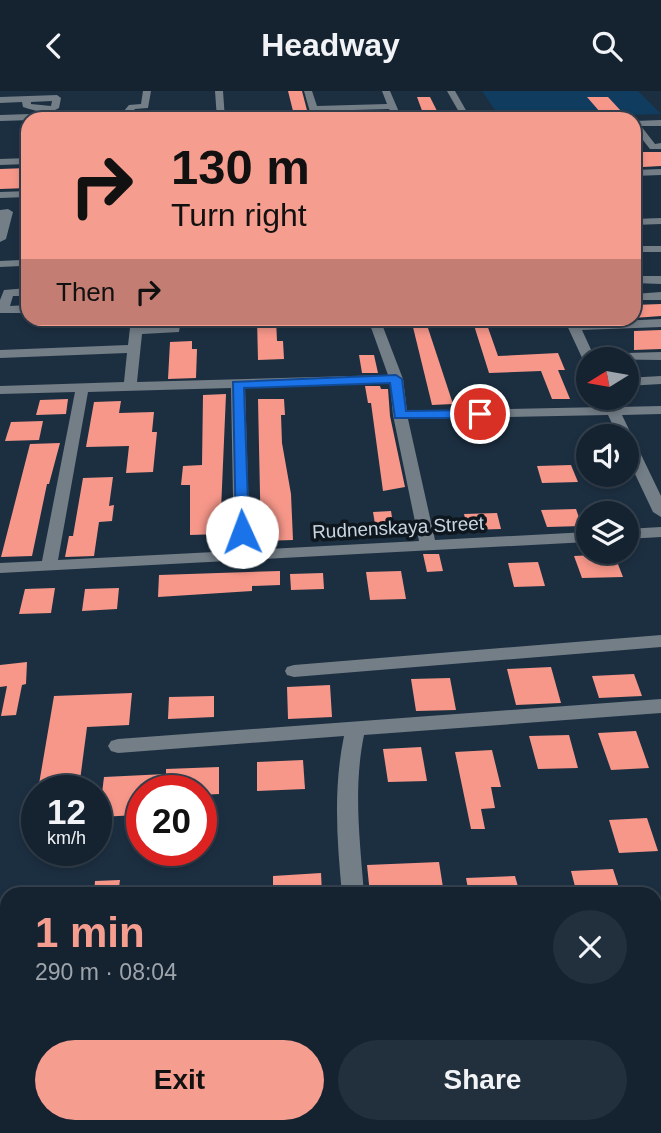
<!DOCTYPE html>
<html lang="en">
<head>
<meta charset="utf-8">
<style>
  body { margin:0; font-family:Helvetica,sans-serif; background:#222f3d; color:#f1f3f6; height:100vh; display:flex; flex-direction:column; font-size:26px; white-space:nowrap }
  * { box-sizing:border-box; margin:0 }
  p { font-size:23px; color:#9da4ab }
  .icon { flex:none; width:38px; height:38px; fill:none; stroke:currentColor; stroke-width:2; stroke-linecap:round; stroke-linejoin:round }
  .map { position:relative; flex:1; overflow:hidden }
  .panel { position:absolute; left:0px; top:796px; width:662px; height:247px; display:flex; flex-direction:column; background:#152331; border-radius:21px 21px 0 0; box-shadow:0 4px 10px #0003,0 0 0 2px #34404d }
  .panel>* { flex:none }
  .guide { position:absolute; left:21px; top:21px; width:620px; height:214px; border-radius:21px; box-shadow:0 4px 10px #0003,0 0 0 2px #34404d; background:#f59d8f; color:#111; overflow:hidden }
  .needle { width:46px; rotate:259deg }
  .tools { position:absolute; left:576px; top:256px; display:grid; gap:14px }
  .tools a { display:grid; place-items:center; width:63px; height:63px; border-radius:50%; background:#152331; box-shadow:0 4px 10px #0003,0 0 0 2px #34404d; font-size:35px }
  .speed { position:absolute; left:21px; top:684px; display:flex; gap:14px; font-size:35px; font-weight:700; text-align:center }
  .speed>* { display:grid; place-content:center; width:91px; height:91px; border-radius:50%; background:#152331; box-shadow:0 4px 10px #0003,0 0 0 2px #34404d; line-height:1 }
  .speed small { font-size:18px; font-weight:400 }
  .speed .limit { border:10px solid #d22; background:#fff; color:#111 }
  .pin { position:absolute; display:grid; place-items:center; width:60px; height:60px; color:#fff; margin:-30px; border:4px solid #fff; border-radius:50%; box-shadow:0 2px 7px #0007 }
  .me { position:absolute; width:77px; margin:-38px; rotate:358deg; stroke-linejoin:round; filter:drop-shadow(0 0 5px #0008) }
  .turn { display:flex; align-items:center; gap:24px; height:147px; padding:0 35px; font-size:32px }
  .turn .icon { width:91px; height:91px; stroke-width:2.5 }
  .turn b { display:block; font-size:49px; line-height:60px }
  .then { display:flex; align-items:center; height:66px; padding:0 35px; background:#0003; gap:14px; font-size:26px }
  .round { display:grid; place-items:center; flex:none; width:74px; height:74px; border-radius:37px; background:#222f3d }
  .headline { display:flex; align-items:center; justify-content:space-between; height:119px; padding:0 35px }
  h1 { font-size:42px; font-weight:600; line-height:52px; color:#f59d8f }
  .button { display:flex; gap:14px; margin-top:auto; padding:14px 35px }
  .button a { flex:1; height:80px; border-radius:42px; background:#f59d8f; color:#111; font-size:28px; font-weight:600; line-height:80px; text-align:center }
  .button a+a { background:#222f3d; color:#f1f3f6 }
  header { display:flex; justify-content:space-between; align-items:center; height:91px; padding:0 35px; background:#152331; font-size:32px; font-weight:600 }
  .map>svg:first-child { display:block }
  .green { fill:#103c5f }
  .building { fill:#f7978a }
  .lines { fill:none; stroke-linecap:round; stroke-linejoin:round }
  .minor { fill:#747e87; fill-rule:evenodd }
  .route { fill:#1a73e8; stroke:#114b97; stroke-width:2 }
  .labels { text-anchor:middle; stroke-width:7; stroke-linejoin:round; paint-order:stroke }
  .street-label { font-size:19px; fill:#c8d4df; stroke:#0e171e }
</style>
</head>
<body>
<header><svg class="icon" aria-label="back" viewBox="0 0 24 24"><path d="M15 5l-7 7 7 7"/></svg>Headway<svg class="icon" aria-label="search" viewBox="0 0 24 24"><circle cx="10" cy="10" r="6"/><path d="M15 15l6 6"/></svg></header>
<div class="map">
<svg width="661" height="1042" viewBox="0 0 661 1042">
  <rect width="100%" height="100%" fill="#1c2f41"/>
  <polygon class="green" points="482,0 638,0 661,23 501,28"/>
  <g class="building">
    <polygon points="288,0 302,0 309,27 295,28"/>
    <polygon points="417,6 430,6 439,24 424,25"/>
    <polygon points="587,6 608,6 622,21 600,21"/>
    <polygon points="634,61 661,61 661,75 643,76"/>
    <polygon points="28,77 28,97 0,98 0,78"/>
    <polygon points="661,213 661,225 634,227 634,214"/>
    <polygon points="257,228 276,228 277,250 283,250 284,268 258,269"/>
    <polygon points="411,228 425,228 453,313 432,314"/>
    <polygon points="472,228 485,228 498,265 558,262 565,279 558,279 570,308 552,308 541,280 489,282"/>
    <polygon points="661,239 661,258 634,259 634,240"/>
    <polygon points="192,250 192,258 197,258 196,287 168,288 170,251"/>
    <polygon points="359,264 374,264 378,282 362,282"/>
    <polygon points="365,295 380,295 381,298 388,298 390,325 405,396 383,400 371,312 368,312"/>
    <polygon points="226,303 220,443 190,444 190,394 181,394 183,375 202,374 203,304"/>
    <polygon points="68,308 66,323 36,324 40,309"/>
    <polygon points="258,308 284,308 285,324 281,324 282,352 291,403 293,449 261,450"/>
    <polygon points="121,310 119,322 154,321 152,341 157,341 153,381 126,382 129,355 86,356 94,311"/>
    <polygon points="43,330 39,349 5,350 11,331"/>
    <polygon points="60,352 49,393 47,393 32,465 1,466 30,353"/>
    <polygon points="571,374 578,391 542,392 537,375"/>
    <polygon points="113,386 109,415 114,414 112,430 99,431 94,465 65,466 69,445 73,445 83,387"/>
    <polygon points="576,418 582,435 547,436 541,419"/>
    <polygon points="391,420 394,439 376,439 373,421"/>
    <polygon points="497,422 501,438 468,439 464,423"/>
    <polygon points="423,463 439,463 443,480 427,481"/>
    <polygon points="614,463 623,486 582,487 574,465"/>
    <polygon points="538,471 545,495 514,496 508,472"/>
    <polygon points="280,480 280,494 252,495 252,500 158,506 159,484"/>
    <polygon points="401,480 406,508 370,509 366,481"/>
    <polygon points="323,482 324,498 291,499 290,483"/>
    <polygon points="55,497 51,522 19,523 25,498"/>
    <polygon points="119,497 117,518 82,520 85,498"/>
    <polygon points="27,571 26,593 22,594 16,624 1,625 7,595 0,596 0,574"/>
    <polygon points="551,576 561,612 516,614 507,578"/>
    <polygon points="634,583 642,605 599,607 592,585"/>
    <polygon points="450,587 456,619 416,620 411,588"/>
    <polygon points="330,594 332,626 288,628 287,596"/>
    <polygon points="132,602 129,634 87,636 79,697 38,699 54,605"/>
    <polygon points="214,605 214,626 168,628 169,606"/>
    <polygon points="636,640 649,677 611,679 598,642"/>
    <polygon points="569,644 578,677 538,678 529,645"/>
    <polygon points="421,656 427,690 388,691 383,658"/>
    <polygon points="492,659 501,696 491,696 495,717 481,718 485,738 471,738 455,661"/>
    <polygon points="303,669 305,698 257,700 257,671"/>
    <polygon points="219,676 219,703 201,704 201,700 140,700 138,724 99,726 104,686 166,683 166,678"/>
    <polygon points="647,727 658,760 619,762 609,729"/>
    <polygon points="439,771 444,803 370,803 367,774"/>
    <polygon points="613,778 621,803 577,803 571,780"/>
    <polygon points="321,782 322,803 273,803 273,785"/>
    <polygon points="515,785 520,803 469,803 466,787"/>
    <polygon points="120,789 118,803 94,803 95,790"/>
  </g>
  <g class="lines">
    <g class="minor">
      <polygon points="143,0 151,0 148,17 135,18 126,28 117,28 129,14 141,13"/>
      <polygon points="215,0 223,0 225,28 217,28"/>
      <polygon points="304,0 312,0 317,15 387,13 382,0 390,0 402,28 394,28 389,18 318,20 320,28 312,28"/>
      <polygon points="447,0 455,0 471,28 463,28"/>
      <path d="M57,4L61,7L59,17C48,24 35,20 23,16L22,11L0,12V6ZM52,10L51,15L31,13V11Z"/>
      <polygon points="61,22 65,28 0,30 0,24"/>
      <polygon points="661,29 661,35 641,35 655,53 661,52 661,58 650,58 634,38 634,30"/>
      <polygon points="28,67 28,73 0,74 0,68"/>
      <polygon points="661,78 661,84 634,85 634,79"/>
      <polygon points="28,100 28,106 0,107 0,101"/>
      <polygon points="0,119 8,118 13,121 6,148 0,151"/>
      <polygon points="661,127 661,133 634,134 634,128"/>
      <rect x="634" y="155" width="27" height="6"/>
      <polygon points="0,170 21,169 27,172 21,175 0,176"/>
      <polygon points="634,185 661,185 661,193 634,192"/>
      <polygon points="28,197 28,205 13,205 10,215 28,214 28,222 0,222 0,209 4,199"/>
      <polygon points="661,201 661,209 634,209 634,203"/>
      <path d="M131,228H143V235L169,234V228H181L179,241L142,243L137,291L388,284L368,228H380L403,288L407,320L605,316L600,306H614L618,316L661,315V323L622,324L661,405V426L653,421L626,364V345H618L608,324L408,328L435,449L588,441V451L0,482V472L42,470L75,301L0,303V295L124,291L127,262L0,267V259L128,254ZM390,292L393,324L419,450L250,459L245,296ZM231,297L234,460L58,469L88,301Z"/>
      <polygon points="564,228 576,228 578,232 661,228 661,236 582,239 593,263 661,261 661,269 588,268 588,272 584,271"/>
      <polygon points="661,285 661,293 626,295 626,287"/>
      <polygon points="661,436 661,446 626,448 626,438"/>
      <polygon points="661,544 661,556 294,586 287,584 285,580 287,576 294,574"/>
      <path d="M661,608V622L364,644C353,698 360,749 364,803H342C337,750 333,698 344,645L118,662L111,660L108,655L111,650L118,648Z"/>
      <polygon points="661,823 661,841 654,842 654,824"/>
      <polygon points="7,876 7,896 0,898 0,878"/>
    </g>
  </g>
  <polygon class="route" points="396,284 402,288 406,320 480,319 486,323 480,327 395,327 390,292 244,297 249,441 247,444 236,444 233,291"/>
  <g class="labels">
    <g class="street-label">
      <text transform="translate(398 436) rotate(-3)" y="7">Rudnenskaya Street</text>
    </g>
  </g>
</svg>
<div class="tools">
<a><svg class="needle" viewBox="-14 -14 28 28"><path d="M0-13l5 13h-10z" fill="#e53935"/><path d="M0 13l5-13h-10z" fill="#9da4ab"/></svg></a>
<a><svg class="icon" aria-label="sound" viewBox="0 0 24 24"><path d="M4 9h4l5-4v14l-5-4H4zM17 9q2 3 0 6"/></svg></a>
<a><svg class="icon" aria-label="layers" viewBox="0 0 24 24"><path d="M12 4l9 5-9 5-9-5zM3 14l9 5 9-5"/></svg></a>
</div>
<div class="speed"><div>12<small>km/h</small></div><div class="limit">20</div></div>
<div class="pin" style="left:480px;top:323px;background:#d93025"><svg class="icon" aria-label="arrive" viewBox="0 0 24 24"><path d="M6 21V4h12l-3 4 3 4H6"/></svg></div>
<svg class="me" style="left:242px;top:441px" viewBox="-20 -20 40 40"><circle r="19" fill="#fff"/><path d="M0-13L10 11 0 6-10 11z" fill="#1a73e8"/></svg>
<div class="guide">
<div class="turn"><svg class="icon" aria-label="right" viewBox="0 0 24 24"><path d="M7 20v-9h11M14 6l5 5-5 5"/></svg><div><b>130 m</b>Turn right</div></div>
<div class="then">Then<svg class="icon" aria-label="right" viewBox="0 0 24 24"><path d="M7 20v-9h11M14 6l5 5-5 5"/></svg></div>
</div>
<section class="panel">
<div class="headline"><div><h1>1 min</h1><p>290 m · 08:04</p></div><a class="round"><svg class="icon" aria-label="close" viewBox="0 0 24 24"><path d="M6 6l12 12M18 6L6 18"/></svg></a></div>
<div class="button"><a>Exit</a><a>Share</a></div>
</section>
</div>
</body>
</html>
